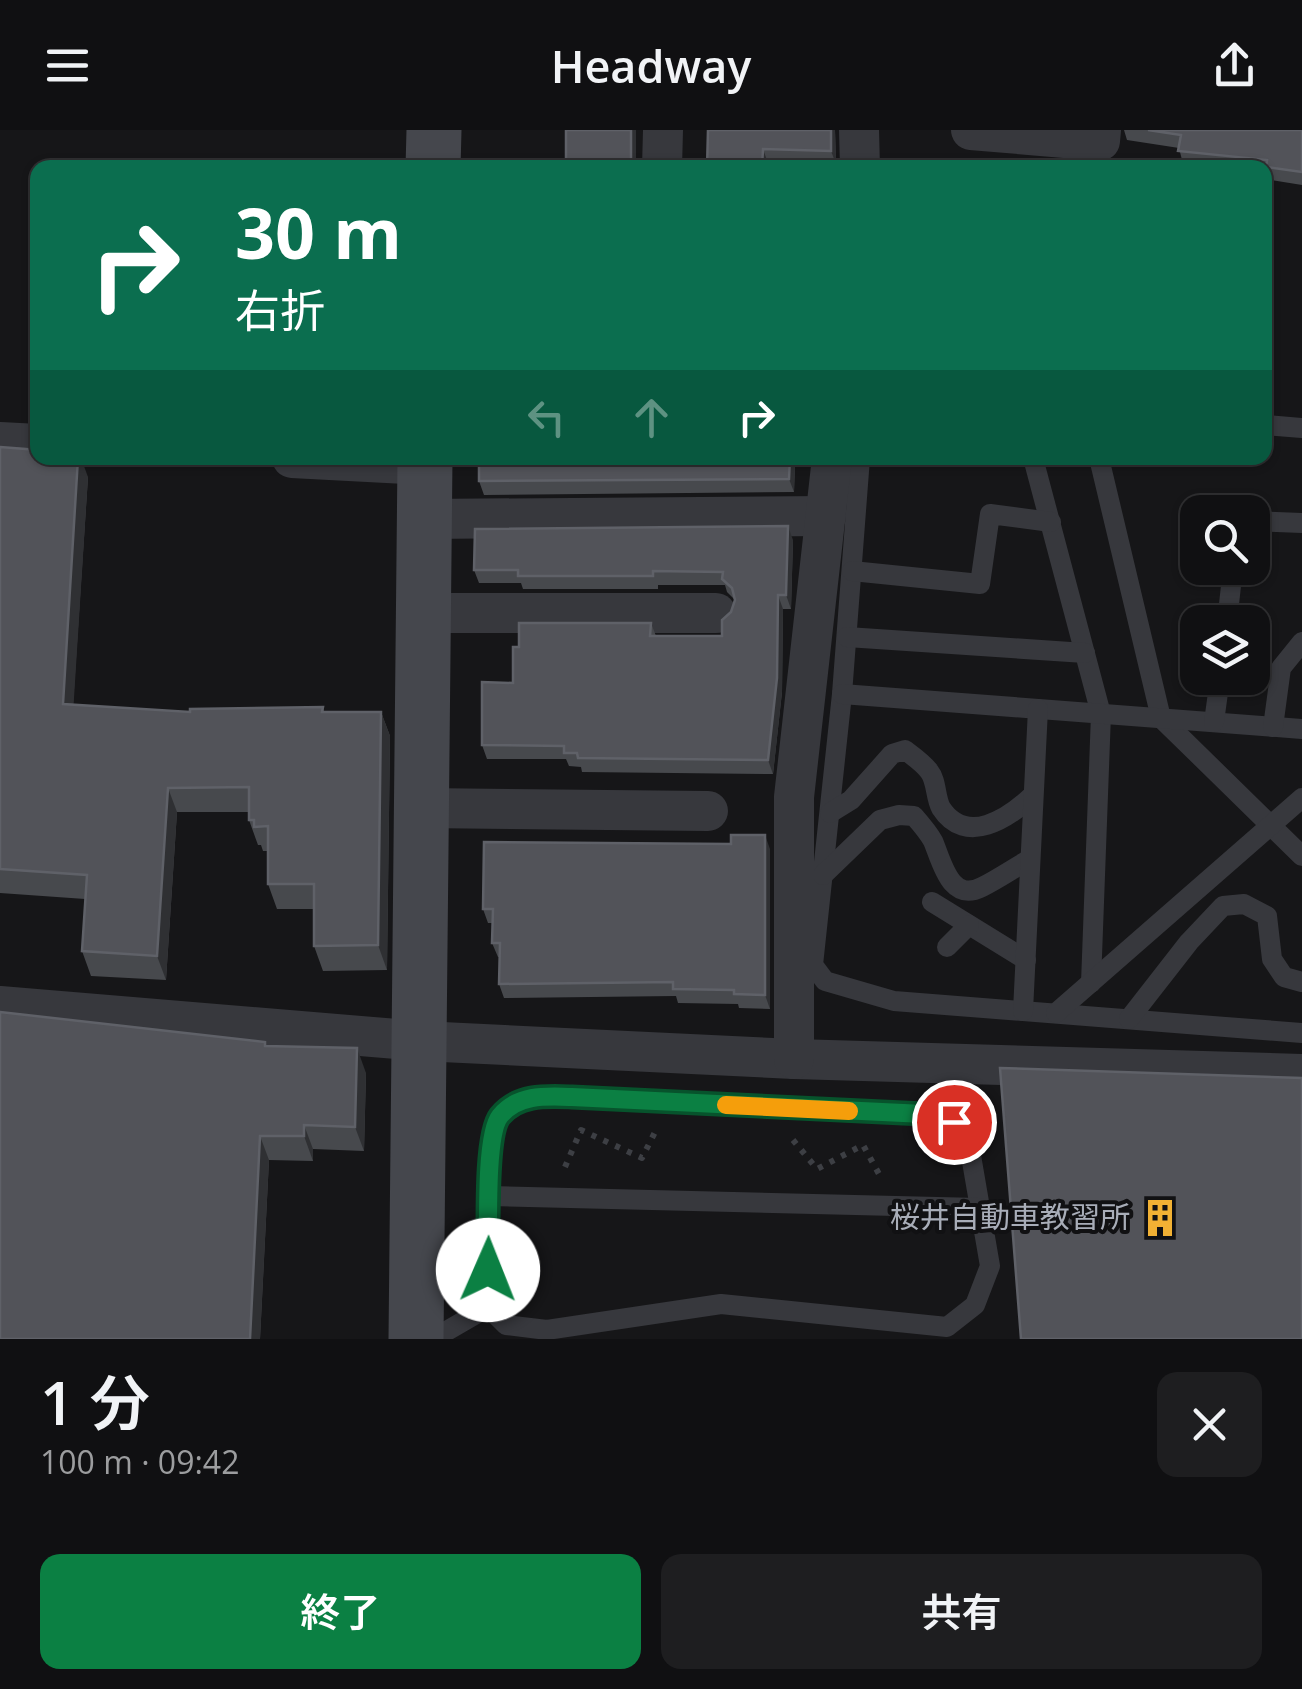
<!DOCTYPE html>
<html lang="ja">
<head>
<meta charset="utf-8">
<style>
  body { margin:0; font-family:"Open Sans","Noto Sans JP",sans-serif; background:#1e1e20; color:#f1f3f6; height:100vh; display:flex; flex-direction:column; font-size:38px; white-space:nowrap }
  * { box-sizing:border-box; margin:0 }
  p { font-size:32px; color:#9c9d9f }
  .icon { flex:none; width:55px; height:55px; fill:none; stroke:currentColor; stroke-width:2; stroke-linecap:round; stroke-linejoin:round }
  .map { position:relative; height:1209px; overflow:hidden }
  .panel { display:flex; flex-direction:column; background:#101012; flex:1 }
  .panel>* { flex:none }
  .top-card { position:absolute; left:30px; top:30px; width:1242px; height:305px; border-radius:20px; box-shadow:0 2px 8px #0004,0 0 0 2px #303032; background:#0b6e4f; color:#fff; overflow:hidden }
  .buttons { position:absolute; left:1180px; top:365px; display:grid; gap:20px }
  .buttons a { display:grid; place-items:center; width:90px; height:90px; border-radius:20px; background:#101012; box-shadow:0 2px 8px #0004,0 0 0 2px #303032; font-size:50px }
  .pin { position:absolute; display:grid; place-items:center; width:85px; height:85px; color:#fff; margin:-42px; border:5px solid #fff; border-radius:50%; box-shadow:0 2px 10px #0007 }
  .me { position:absolute; width:110px; margin:-55px; rotate:1deg; stroke-linejoin:round; filter:drop-shadow(0 0 8px #0008) }
  .turn { display:flex; align-items:center; gap:35px; height:210px; padding:0 40px; font-size:45px }
  .turn .icon { width:130px; height:130px; stroke-width:2.5 }
  .turn b { display:block; font-size:70px; line-height:85px }
  .lanes { display:flex; align-items:center; height:95px; padding:0 40px; background:#0003; justify-content:center; gap:50px; direction:ltr }
  .lanes .off { opacity:.35 }
  .round { display:grid; place-items:center; flex:none; width:105px; height:105px; border-radius:20px; background:#1e1e20 }
  .overview { display:flex; align-items:center; justify-content:space-between; height:170px; padding:0 40px }
  h1 { font-size:60px; font-weight:600; line-height:75px }
  .primary-button { display:flex; gap:20px; margin-top:auto; padding:20px 40px }
  .primary-button a { flex:1; height:115px; border-radius:20px; background:#0b8043; color:#fff; font-size:40px; font-weight:600; line-height:115px; text-align:center }
  .primary-button a+a { background:#1e1e20; color:#f1f3f6 }
  header { display:flex; justify-content:space-between; align-items:center; height:130px; padding:0 40px; background:#101012; font-size:45px; font-weight:600 }
  .map>svg:first-child { display:block }
  .lines { fill:none; stroke-linecap:round; stroke-linejoin:round }
  .path { stroke:#3d3f44; stroke-width:6; stroke-dasharray:5 8; stroke-linecap:butt }
  .lane { stroke:#37383d; stroke-width:20 }
  .street { stroke:#37383d; stroke-width:40 }
  .secondary { stroke:#45474d; stroke-width:55 }
  .wall { fill:#47494d }
  .shaded-wall { fill:#2f3033 }
  .building { fill:#525359; stroke:#5f6168; stroke-width:2.5 }
  .route-casing { stroke:#07532c; stroke-width:25 }
  .route { stroke:#0b8043; stroke-width:18 }
  .slow { stroke:#f59e0b; stroke-width:18 }
  .labels { text-anchor:middle; stroke-width:8; stroke-linejoin:round; paint-order:stroke }
  .poi-label { font-size:30px; fill:#a8adb8; stroke:#111113; text-anchor:end }
</style>
</head>
<body>
<header><svg class="icon" aria-label="menu" viewBox="0 0 24 24"><path d="M4 6h16M4 12h16M4 18h16"/></svg>Headway<svg class="icon" aria-label="share" viewBox="0 0 24 24"><path d="M12 15V3M7 8l5-5 5 5M5 13v7h14v-7"/></svg></header>
<div class="map">
<svg width="1302" height="1209" viewBox="0 0 1302 1209">
  <rect width="100%" height="100%" fill="#161618"/>
  <g class="lines">
    <g class="path">
      <polyline points="793,1010 817,1039 863,1015 879,1044"/>
      <polyline points="565,1037 581,1000 642,1028 656,1000"/>
    </g>
    <g class="lane">
      <polyline points="1265,295 1302,298"/>
      <polyline points="860,328 842,564 813,835 825,851 894,871 1302,903"/>
      <polyline points="1033,328 1101,584 1091,853"/>
      <polyline points="1099,328 1161,588 1302,726"/>
      <polyline points="1252,391 1302,393"/>
      <polyline points="852,441 980,454 990,384 1051,392"/>
      <polyline points="1227,492 1233,438"/>
      <polyline points="847,507 1085,523"/>
      <polyline points="842,564 1302,599"/>
      <polyline points="1214,592 1220,548"/>
      <polyline points="1273,597 1281,538 1302,512"/>
      <path d="M830,683L851,670L892,624L905,620C913,626 923,633 929,641C937,651 935,667 941,678C966,717 1009,688 1033,665"/>
      <path d="M823,745L880,690L899,685L914,686C921,694 928,702 933,711C942,732 950,773 982,757C998,749 1014,738 1030,729"/>
      <polyline points="932,772 1026,830"/>
      <polyline points="947,817 969,795"/>
      <polyline points="1023,881 1038,579"/>
      <polyline points="1056,883 1302,668"/>
      <polyline points="1129,889 1189,812 1223,776 1244,774 1267,786 1272,829 1284,847 1302,852"/>
      <path d="M539,966L924,984L953,992L969,1014L990,1136L975,1175L947,1197L721,1174L547,1200L506,1195L488,1177L491,1010C500,981 509,975 539,966Z"/>
      <polyline points="924,984 973,937"/>
      <polyline points="490,1066 979,1078"/>
      <polyline points="433,1209 488,1177"/>
    </g>
    <g class="street">
      <polyline points="859,0 860,38"/>
      <polyline points="971,0 1100,11 1101,0"/>
      <polyline points="662,38 663,0"/>
      <polyline points="0,312 38,314"/>
      <polyline points="292,328 425,335"/>
      <polyline points="425,389 826,386"/>
      <polyline points="424,483 716,483"/>
      <polyline points="422,678 708,681"/>
      <polyline points="0,876 421,911 794,929 1302,944"/>
      <polyline points="794,929 794,667 832,328"/>
    </g>
    <g class="secondary">
      <polyline points="433,38 434,0"/>
      <polyline points="416,1209 425,328"/>
    </g>
  </g>
  <g class="wall">
    <polygon points="566,0 636,0 636,38 568,38 566,32"/>
    <polygon points="708,0 835,0 836,34 768,33"/>
    <polygon points="1124,0 1302,0 1302,55 1271,50 1269,44 1265,43 1265,38 1211,38 1183,34 1179,18 1127,10"/>
    <polygon points="0,317 88,347 73,575 190,582 323,577 324,582 381,582 390,606 387,840 323,841 314,816 314,779 277,779 268,754 268,721 263,721 261,715 258,715 249,690 249,682 177,682 166,850 91,846 82,821 85,769 0,763"/>
    <polygon points="479,328 801,328 800,334 795,333 794,362 484,365 479,351"/>
    <polygon points="793,410 791,479 783,479 782,562 773,644 582,642 581,637 569,636 566,629 487,629 482,615 513,553 519,517 651,493 656,506 722,506 735,470 727,462 725,455 658,455 658,459 523,459 521,453 479,453 474,440"/>
    <polygon points="770,719 770,879 739,878 738,874 678,873 676,866 504,868 499,854 499,827 498,827 492,813 493,793 488,793 483,779"/>
    <polygon points="267,916 366,943 364,1021 313,1019 313,1031 269,1030 260,1209 0,1209"/>
  </g>
  <g class="shaded-wall">
    <rect x="631" y="0" width="5" height="38"/>
    <polygon points="831,0 835,0 836,34 831,21"/>
    <polygon points="763,19 768,33 767,38 762,38"/>
    <polygon points="78,328 81,328 88,347 72,599 63,574"/>
    <polygon points="790,328 793,328 795,333 794,362 789,349"/>
    <polygon points="788,396 793,410 791,479 786,465"/>
    <polygon points="778,465 783,479 782,562 773,644 768,630"/>
    <polygon points="381,582 390,606 387,840 378,815"/>
    <polygon points="168,658 177,682 166,850 157,826"/>
    <polygon points="765,705 770,719 770,879 765,865"/>
    <polygon points="357,918 366,943 364,1021 355,997"/>
    <polygon points="304,995 313,1019 313,1031 304,1006"/>
    <polygon points="260,1006 269,1030 260,1209 250,1209"/>
  </g>
  <g class="building">
    <polygon points="566,0 631,0 631,38 588,38 588,32 566,32"/>
    <polygon points="708,0 831,0 831,21 763,19 762,38 707,38"/>
    <polygon points="1148,0 1302,0 1302,42 1266,37 1267,30 1178,21 1181,5"/>
    <polygon points="0,317 38,320 38,328 78,328 63,574 190,582 190,579 323,577 322,582 381,582 378,815 314,816 314,754 268,754 268,696 254,697 254,690 249,690 249,657 168,658 157,826 82,821 87,745 0,739"/>
    <polygon points="479,328 790,328 789,349 479,351"/>
    <polygon points="788,396 786,465 778,465 777,548 768,630 578,628 577,623 564,623 564,616 482,615 482,552 513,553 513,517 519,517 519,493 651,493 650,506 722,506 722,490 731,482 735,470 732,458 722,449 723,442 653,441 653,446 518,446 518,440 474,440 475,399"/>
    <polygon points="731,705 765,705 765,865 734,864 734,860 673,859 673,852 499,854 500,813 492,813 493,779 483,779 484,712 731,714"/>
    <polygon points="0,882 265,912 265,916 357,918 355,997 304,995 304,1006 260,1006 250,1209 0,1209"/>
    <polygon points="1000,938 1302,948 1302,1209 1021,1209"/>
  </g>
  <g class="lines">
    <g class="route-casing">
      <path id="route" d="M488,1140C489,1110 484,1006 500,986C518,964 546,966 572,967L924,984L954,992"/>
    </g>
    <use href="#route" class="route"/>
    <polyline class="slow" points="726,975 849,981"/>
  </g>
  <defs>
    <g id="building-bare" transform="scale(3)"><path d="M-4-6H4V6H1V3H-1V6H-4ZM-2.5-4.3h1.7v1.8h-1.7ZM.8-4.3h1.7v1.8H.8ZM-2.5-1h1.7V.8h-1.7ZM.8-1h1.7V.8H.8Z" fill="#f2b134" stroke="#111113" stroke-width="2.5" paint-order="stroke"/></g>
  </defs>
  <g fill-rule="evenodd">
    <use href="#building-bare" x="1160" y="1088"/>
  </g>
  <g class="labels">
    <g class="poi-label">
      <text x="1130" y="1098">桜井自動車教習所</text>
    </g>
  </g>
</svg>
<div class="buttons">
<a><svg class="icon" aria-label="search" viewBox="0 0 24 24"><circle cx="10" cy="10" r="6"/><path d="M15 15l6 6"/></svg></a>
<a><svg class="icon" aria-label="layers" viewBox="0 0 24 24"><path d="M12 4l9 5-9 5-9-5zM3 14l9 5 9-5"/></svg></a>
</div>
<div class="pin" style="left:954px;top:992px;background:#d93025"><svg class="icon" aria-label="arrive" viewBox="0 0 24 24"><path d="M6 21V4h12l-3 4 3 4H6"/></svg></div>
<svg class="me" style="left:488px;top:1140px" viewBox="-20 -20 40 40"><circle r="19" fill="#fff"/><path d="M0-13L10 11 0 6-10 11z" fill="#0b8043"/></svg>
<div class="top-card">
<div class="turn"><svg class="icon" aria-label="right" viewBox="0 0 24 24"><path d="M7 20v-9h11M14 6l5 5-5 5"/></svg><div><b>30 m</b>右折</div></div>
<div class="lanes"><svg class="icon off" aria-label="left" viewBox="0 0 24 24"><path d="M17 20v-9H6M10 6l-5 5 5 5"/></svg><svg class="icon off" aria-label="ahead" viewBox="0 0 24 24"><path d="M12 20V5M6 11l6-6 6 6"/></svg><svg class="icon" aria-label="right" viewBox="0 0 24 24"><path d="M7 20v-9h11M14 6l5 5-5 5"/></svg></div>
</div>
</div>
<section class="panel">
<div class="overview"><div><h1>1 分</h1><p>100 m · 09:42</p></div><a class="round"><svg class="icon" aria-label="close" viewBox="0 0 24 24"><path d="M6 6l12 12M18 6L6 18"/></svg></a></div>
<div class="primary-button"><a>終了</a><a>共有</a></div>
</section>
</body>
</html>
